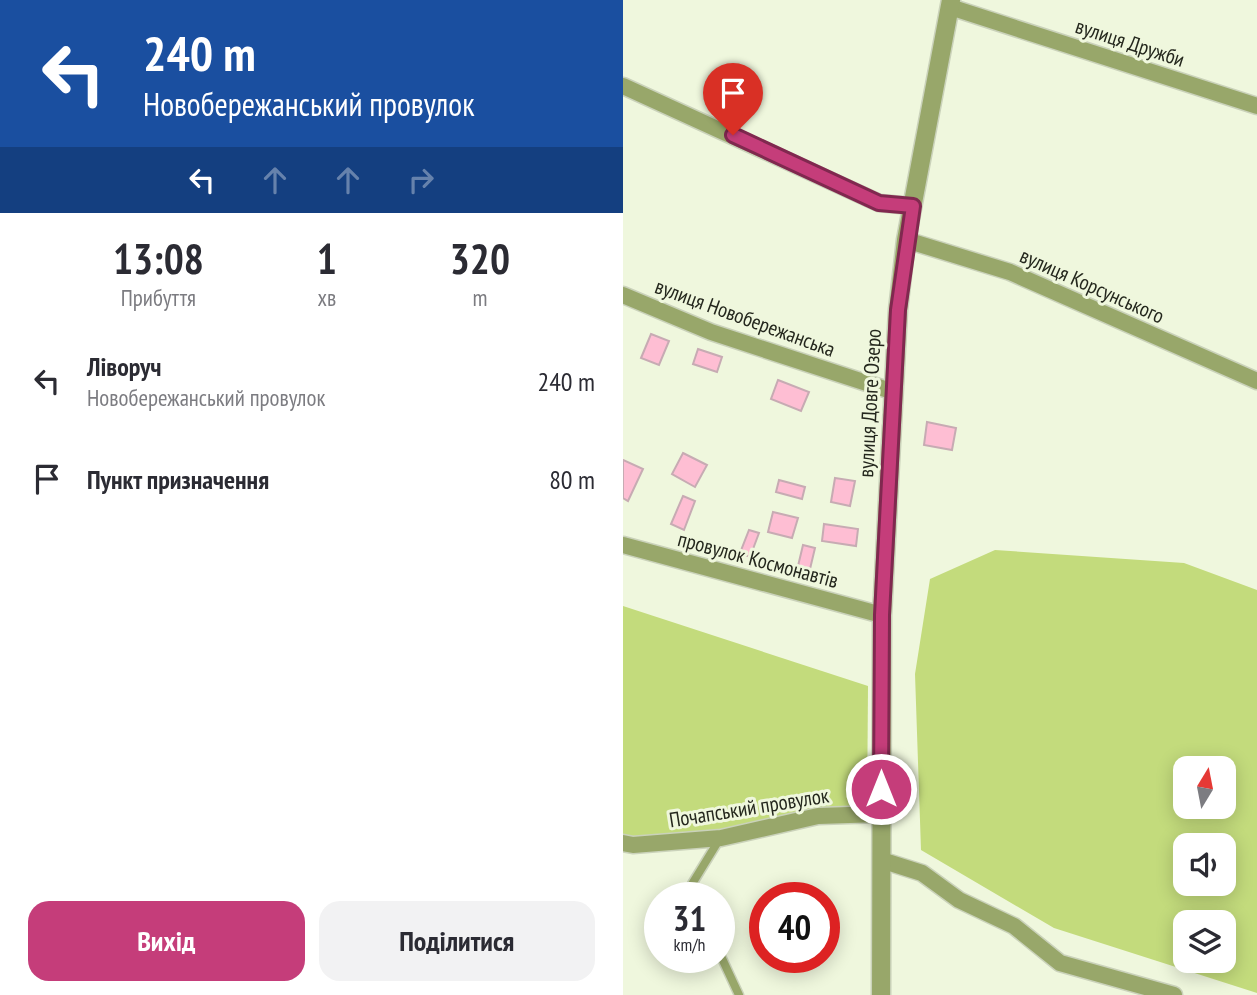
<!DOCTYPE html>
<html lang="uk">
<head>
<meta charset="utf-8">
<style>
  body { margin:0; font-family:"PT Sans Narrow",sans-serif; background:#f2f2f3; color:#2b2b33; height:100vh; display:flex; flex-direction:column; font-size:26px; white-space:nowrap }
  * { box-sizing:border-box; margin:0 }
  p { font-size:23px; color:#7c7c81 }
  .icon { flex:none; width:38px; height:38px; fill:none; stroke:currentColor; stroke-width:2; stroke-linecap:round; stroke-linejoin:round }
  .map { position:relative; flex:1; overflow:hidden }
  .side { display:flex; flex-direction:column; background:#fff; width:623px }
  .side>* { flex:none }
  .hud { background:#1a4fa0; color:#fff; overflow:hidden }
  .needle { width:46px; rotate:10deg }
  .fabs { position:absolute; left:550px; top:756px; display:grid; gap:14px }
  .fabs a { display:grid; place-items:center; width:63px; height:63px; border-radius:14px; background:#fff; box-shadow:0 4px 18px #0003; font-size:35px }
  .speed { position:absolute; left:21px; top:882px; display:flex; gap:14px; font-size:35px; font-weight:700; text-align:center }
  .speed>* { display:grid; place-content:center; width:91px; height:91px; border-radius:50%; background:#fff; box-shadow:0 4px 18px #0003; line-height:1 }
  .speed small { font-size:18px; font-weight:400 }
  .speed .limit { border:10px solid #d22; background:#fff; color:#111 }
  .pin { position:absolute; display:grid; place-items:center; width:60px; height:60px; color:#fff; margin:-72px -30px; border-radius:50% 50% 50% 0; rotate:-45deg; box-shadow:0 0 7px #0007 }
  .pin .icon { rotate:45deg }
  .me { position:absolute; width:77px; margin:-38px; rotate:0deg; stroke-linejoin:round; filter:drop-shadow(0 0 5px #0008) }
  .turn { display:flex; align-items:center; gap:24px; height:147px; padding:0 28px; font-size:32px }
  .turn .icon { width:91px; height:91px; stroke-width:2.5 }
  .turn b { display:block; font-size:49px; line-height:60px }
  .lanes { display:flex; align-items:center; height:66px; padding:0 28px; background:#0003; justify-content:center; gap:35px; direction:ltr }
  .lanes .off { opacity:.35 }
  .eta { display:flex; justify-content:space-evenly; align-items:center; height:119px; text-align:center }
  .eta b { font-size:42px; font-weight:700; line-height:49px }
  .action { display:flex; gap:14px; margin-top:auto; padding:14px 28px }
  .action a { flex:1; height:80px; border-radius:21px; background:#c53d7a; color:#fff; font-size:28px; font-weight:700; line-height:80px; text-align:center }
  .action a+a { background:#f2f2f3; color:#2b2b33 }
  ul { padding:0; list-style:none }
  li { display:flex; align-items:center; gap:21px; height:98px; padding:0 28px }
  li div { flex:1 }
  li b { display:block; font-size:26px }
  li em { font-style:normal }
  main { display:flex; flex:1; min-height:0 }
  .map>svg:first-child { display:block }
  .green { fill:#c3db7c; fill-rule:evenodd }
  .building { fill:#febed3; stroke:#c7abb3; stroke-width:2 }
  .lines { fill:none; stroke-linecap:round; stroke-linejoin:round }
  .service-casing { stroke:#cad2ba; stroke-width:11 }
  .minor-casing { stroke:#cad2ba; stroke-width:19 }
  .tertiary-casing { stroke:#cad2ba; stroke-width:21 }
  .service { stroke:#98a76a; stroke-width:8 }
  .minor { stroke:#98a76a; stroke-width:16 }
  .tertiary { stroke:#98a76a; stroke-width:18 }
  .route-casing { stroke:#80284f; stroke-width:18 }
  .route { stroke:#c53d7a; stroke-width:12 }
  .labels { text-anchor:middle; stroke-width:6; stroke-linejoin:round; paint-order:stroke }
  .street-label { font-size:21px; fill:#24271d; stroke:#eff7dd }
</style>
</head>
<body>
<main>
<section class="side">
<div class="hud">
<div class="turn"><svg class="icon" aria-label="left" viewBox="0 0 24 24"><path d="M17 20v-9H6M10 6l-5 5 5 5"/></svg><div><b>240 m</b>Новобережанський провулок</div></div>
<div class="lanes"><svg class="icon" aria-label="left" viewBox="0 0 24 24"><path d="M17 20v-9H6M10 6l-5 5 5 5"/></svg><svg class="icon off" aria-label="ahead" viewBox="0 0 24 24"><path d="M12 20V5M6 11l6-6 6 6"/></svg><svg class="icon off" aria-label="ahead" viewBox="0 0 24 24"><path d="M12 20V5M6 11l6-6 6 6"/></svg><svg class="icon off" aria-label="right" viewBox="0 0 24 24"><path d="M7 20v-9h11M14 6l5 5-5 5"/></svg></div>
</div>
<div class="eta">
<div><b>13:08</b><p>Прибуття</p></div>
<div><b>1</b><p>хв</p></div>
<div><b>320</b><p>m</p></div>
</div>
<ul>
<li><svg class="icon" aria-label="left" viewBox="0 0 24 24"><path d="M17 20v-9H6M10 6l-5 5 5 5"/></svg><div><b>Ліворуч</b><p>Новобережанський провулок</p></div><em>240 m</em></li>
<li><svg class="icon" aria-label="arrive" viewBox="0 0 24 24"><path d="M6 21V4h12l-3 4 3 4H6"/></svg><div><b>Пункт призначення</b></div><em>80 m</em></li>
</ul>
<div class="action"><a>Вихід</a><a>Поділитися</a></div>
</section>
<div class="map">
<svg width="634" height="995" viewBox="0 0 634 995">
  <rect width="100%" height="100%" fill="#eff7dd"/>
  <g class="green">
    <path d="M372,550L561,563L634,590V993L431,928L298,850L292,674L307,579ZM562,768H600V807H562ZM562,845H600V884H562ZM562,922H600V961H562Z"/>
    <polygon points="0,606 245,686 244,815 98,838 0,843"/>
  </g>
  <g class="building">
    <polygon points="28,334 46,341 36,365 18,358"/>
    <polygon points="75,349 99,357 94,372 70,364"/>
    <polygon points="155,380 186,392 178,411 148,399"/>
    <polygon points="304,422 333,428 329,450 301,445"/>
    <polygon points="60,453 84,465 72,487 49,474"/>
    <polygon points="0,460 20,469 5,501 0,498"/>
    <polygon points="212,478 232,481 227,506 208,502"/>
    <polygon points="156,480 182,487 179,499 153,492"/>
    <polygon points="60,496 72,501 61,530 48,524"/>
    <polygon points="150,512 175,518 169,538 145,532"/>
    <polygon points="201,524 235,529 233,546 199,541"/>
    <polygon points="126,530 136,533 127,557 117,553"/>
    <polygon points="180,545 192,548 187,569 175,566"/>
  </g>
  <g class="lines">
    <g class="service-casing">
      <g id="service">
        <polyline points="73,898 69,884 96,840"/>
        <polyline points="96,952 116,995"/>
      </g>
    </g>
    <g class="minor-casing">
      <g id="minor">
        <polyline points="327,7 634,106"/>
        <polyline points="0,86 256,203 290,206"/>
        <polyline points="283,240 387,272 634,381"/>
        <polyline points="0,295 88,332 271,392"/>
        <polyline points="0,545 259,615"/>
        <polyline points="0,843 10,845 98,838 195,816 258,814"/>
        <polyline points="258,860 299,873 336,900 391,926 437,963 551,995"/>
      </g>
    </g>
    <g class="tertiary-casing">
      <polyline id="tertiary" points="258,995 259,615 275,310 283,240 328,0"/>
    </g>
    <use href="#service" class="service"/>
    <use href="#minor" class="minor"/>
    <use href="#tertiary" class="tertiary"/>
  </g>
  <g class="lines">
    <g class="route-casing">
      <polyline id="route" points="110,135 256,203 290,206 275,310 259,615 258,789"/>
    </g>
    <use href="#route" class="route"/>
  </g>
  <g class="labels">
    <g class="street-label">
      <text transform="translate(507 43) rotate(18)" y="7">вулиця Дружби</text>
      <text transform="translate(469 286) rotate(24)" y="7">вулиця Корсунського</text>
      <text transform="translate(122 318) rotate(20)" y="7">вулиця Новобережанська</text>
      <text transform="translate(247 403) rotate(-87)" y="7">вулиця Довге Озеро</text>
      <text transform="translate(135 560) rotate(15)" y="7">провулок Космонавтів</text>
      <text transform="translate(126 808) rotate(-9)" y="7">Почапський провулок</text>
    </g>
  </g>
</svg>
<div class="fabs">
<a><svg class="needle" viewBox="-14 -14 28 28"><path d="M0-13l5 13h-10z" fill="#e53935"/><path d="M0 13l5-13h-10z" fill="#7c7c81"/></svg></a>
<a><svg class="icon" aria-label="sound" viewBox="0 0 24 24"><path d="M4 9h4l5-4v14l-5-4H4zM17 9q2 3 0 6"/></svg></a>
<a><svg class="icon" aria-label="layers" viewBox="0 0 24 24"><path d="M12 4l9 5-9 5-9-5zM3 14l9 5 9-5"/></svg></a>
</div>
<div class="speed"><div>31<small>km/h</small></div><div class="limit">40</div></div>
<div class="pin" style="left:110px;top:135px;background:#d93025"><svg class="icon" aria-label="arrive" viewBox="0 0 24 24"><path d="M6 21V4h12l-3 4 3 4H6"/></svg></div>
<svg class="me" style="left:258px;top:789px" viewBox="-20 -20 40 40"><circle r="17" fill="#c53d7a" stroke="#fff" stroke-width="3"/><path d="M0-11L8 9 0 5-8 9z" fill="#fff"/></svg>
</div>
</main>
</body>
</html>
